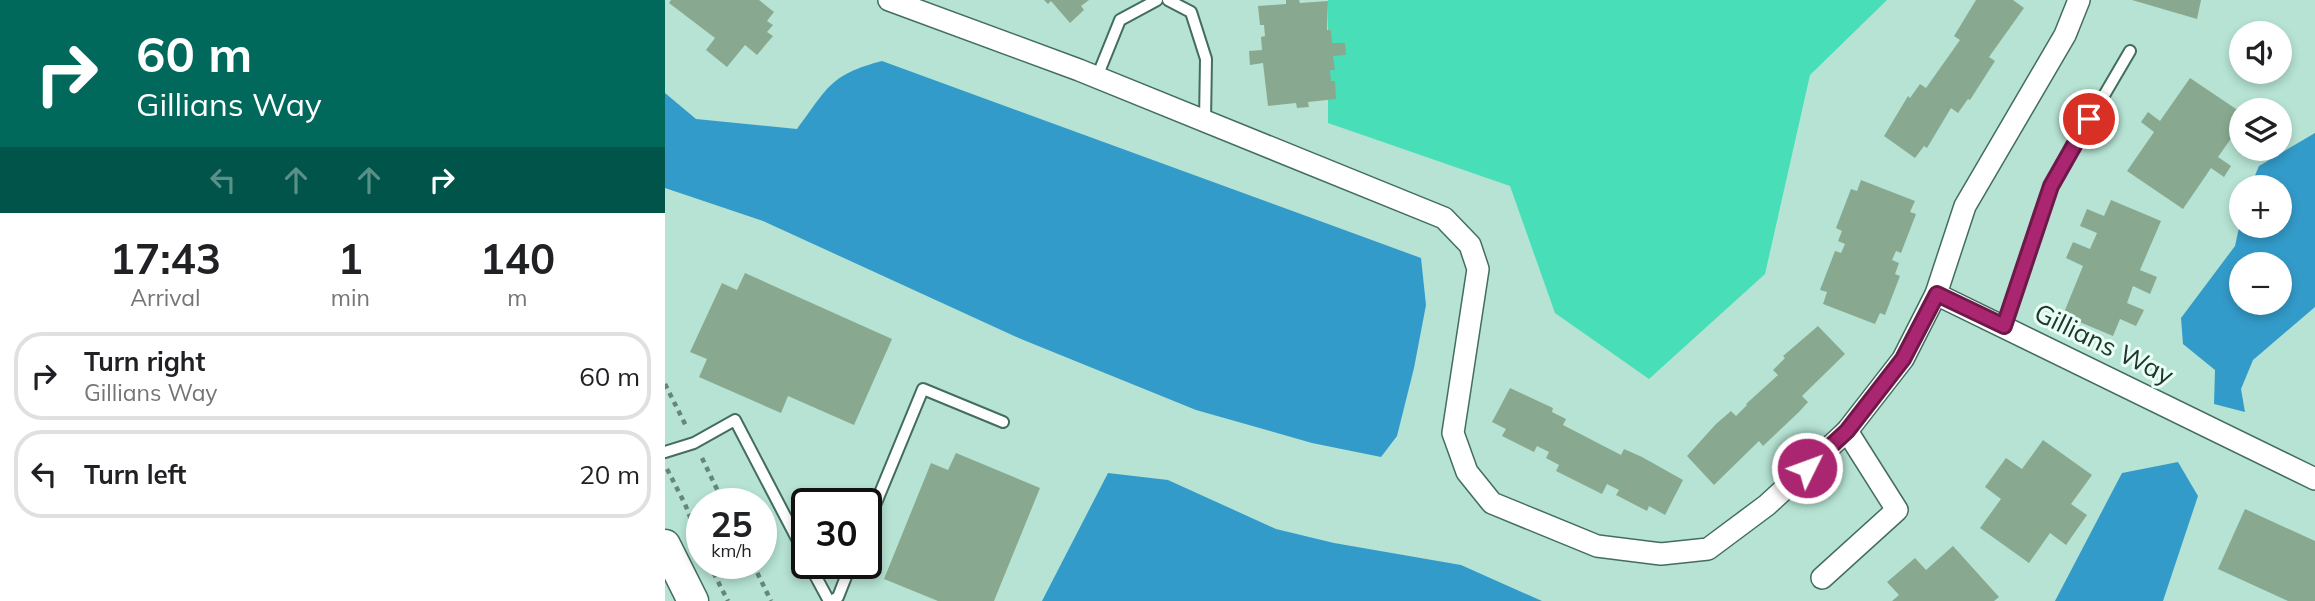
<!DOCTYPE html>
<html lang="en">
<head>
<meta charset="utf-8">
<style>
  body { margin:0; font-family:Mulish,sans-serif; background:#f2f2f2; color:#202124; height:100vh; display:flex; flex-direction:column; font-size:26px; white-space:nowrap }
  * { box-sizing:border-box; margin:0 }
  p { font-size:23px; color:#757577 }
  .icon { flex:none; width:38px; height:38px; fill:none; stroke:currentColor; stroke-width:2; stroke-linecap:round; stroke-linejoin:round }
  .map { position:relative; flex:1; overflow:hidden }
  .sheet { display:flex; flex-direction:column; background:#fff; width:665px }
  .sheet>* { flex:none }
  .hud { background:#00695c; color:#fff; overflow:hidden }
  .fabs { position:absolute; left:1564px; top:21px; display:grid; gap:14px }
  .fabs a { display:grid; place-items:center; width:63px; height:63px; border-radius:50%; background:#fff; box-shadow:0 4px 10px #0003; font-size:35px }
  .speed { position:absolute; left:21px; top:488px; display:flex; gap:14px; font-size:35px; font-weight:700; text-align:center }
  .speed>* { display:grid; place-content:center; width:91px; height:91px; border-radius:50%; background:#fff; box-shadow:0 4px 10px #0003; line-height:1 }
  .speed small { font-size:18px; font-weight:400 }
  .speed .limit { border:4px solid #111; border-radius:10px; background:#fff; color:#111 }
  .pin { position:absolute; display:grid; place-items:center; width:60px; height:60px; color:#fff; margin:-30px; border:4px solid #fff; border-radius:50%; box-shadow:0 2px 7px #0007 }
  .me { position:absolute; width:77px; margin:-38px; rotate:48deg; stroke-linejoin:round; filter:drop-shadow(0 0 5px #0008) }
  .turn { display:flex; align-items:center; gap:24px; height:147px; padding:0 21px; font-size:32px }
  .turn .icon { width:91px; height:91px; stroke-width:2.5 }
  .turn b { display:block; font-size:49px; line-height:60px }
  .lanes { display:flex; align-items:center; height:66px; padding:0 21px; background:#0003; justify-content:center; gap:35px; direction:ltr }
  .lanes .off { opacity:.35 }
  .eta { display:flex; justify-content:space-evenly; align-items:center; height:119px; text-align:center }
  .eta b { font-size:42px; font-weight:700; line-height:49px }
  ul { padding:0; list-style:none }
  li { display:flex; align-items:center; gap:21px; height:88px; margin:0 14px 10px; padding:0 7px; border:4px solid #e0e0e0; border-radius:28px }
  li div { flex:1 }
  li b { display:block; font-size:26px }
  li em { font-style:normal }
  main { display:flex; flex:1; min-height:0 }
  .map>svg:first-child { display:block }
  .green { fill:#48dfb8 }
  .water { fill:#339bc9; fill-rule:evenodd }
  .building { fill:#88a98f }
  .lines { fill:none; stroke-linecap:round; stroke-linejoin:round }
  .lane-casing { stroke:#436d5f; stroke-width:14 }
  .street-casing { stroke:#436d5f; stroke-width:24 }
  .secondary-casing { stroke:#436d5f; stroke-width:33 }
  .path { stroke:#67867b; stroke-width:4.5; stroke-dasharray:5 5; stroke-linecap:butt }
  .lane { stroke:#fff; stroke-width:10 }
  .street { stroke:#fff; stroke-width:21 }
  .secondary { stroke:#fff; stroke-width:30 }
  .route-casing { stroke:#6e1949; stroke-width:18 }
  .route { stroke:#aa2670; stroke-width:12 }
  .labels { text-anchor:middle; stroke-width:6; stroke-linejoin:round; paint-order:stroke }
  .street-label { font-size:26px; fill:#22342e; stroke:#e8fff6 }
</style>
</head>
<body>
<main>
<section class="sheet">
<div class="hud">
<div class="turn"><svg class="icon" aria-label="right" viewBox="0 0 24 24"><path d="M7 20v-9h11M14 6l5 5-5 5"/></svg><div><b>60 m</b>Gillians Way</div></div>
<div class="lanes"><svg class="icon off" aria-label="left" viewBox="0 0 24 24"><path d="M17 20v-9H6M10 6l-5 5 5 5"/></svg><svg class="icon off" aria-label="ahead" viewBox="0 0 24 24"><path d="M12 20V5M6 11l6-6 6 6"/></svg><svg class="icon off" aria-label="ahead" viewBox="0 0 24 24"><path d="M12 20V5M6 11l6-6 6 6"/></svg><svg class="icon" aria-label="right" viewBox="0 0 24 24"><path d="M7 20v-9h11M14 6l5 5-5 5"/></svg></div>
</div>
<div class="eta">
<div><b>17:43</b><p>Arrival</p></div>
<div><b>1</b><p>min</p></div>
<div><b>140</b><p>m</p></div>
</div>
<ul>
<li><svg class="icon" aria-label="right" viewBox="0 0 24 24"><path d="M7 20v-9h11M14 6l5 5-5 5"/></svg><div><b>Turn right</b><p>Gillians Way</p></div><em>60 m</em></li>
<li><svg class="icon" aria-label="left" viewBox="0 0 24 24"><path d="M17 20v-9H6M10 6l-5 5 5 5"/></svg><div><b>Turn left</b></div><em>20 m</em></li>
</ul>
</section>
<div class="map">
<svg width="1650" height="601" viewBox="0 0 1650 601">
  <rect width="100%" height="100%" fill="#b6e3d3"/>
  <polygon class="green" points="663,0 1222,0 1145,75 1100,274 984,379 890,313 845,186 663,123"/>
  <g class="water">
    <path d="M217,61L756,258L761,305L749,368L732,436L716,457L647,443L531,410L356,339L98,221L0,188V93L31,119L132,129C163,88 164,75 217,61Z"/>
    <path d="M1650,133V307L1588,360L1576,389L1580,412L1549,404L1550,370L1518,344L1516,318L1570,246L1577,214V226H1615V187H1585L1594,166ZM1577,264H1615V303H1577Z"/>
    <polygon points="1513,462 1533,496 1498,601 1390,601 1457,473"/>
    <polygon points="443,473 503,480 611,529 669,543 796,565 877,601 377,601"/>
  </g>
  <g class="building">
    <polygon points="6,0 94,0 109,12 102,21 108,25 102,32 108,36 92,55 80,45 62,67 41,50 50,38 4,3"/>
    <polygon points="379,0 424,0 416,6 419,10 405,23 386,1 383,4"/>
    <polygon points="621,0 634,0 635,3 663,1 662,30 666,30 667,43 680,43 681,55 668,56 670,70 665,70 666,81 670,81 671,99 643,102 644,107 632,108 631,103 603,106 598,63 585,65 584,51 597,50 596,37 600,36 599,25 595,25 593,6 621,4"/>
    <polygon points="1311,0 1348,0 1359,8 1324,57 1330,61 1305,100 1303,99 1293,113 1286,108 1262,148 1259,146 1250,158 1219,136 1243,96 1245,98 1255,84 1261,88 1295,40 1289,36"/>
    <polygon points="1467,0 1536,0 1532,19"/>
    <polygon points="1525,78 1577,113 1577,123 1553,157 1566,166 1559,177 1546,168 1518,209 1462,171 1489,132 1476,122 1483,112 1495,121"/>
    <polygon points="1196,180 1250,201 1245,212 1251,214 1236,253 1231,251 1227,260 1234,263 1230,274 1235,276 1220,315 1215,313 1210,324 1158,304 1162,292 1155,290 1170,251 1176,253 1180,244 1173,241 1177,231 1171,228 1186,189 1192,191"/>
    <polygon points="1446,200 1496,221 1475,270 1492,277 1485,294 1468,286 1462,303 1479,310 1471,326 1455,319 1448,336 1398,315 1418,266 1401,258 1408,242 1425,249 1432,233 1415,226 1422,209 1439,216"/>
    <polygon points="80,273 227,339 189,425 123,396 116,413 34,377 42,359 25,352 57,283 72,290"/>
    <polygon points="1153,326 1180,354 1137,396 1143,402 1134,412 1098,446 1094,441 1049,485 1022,456 1051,424 1066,411 1071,416 1082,405 1081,404 1113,375 1108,370 1120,358 1118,356"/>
    <polygon points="845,388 888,408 887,412 901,419 898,425 956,455 959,449 977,457 1018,480 1000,515 984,506 982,511 951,495 954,490 942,484 937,494 891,471 894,465 881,458 884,452 872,446 869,452 837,436 841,429 827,422"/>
    <polygon points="1378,440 1427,475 1406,504 1422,515 1401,545 1385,533 1364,563 1315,528 1336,499 1320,487 1341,458 1357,469"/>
    <polygon points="291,453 375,488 329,601 273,601 219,579 266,463 283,470"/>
    <polygon points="1580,509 1650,541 1650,601 1623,601 1553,569"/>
    <polygon points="1288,546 1334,597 1329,601 1227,601 1234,595 1222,582 1250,558 1261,570"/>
  </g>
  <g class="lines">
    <g class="lane-casing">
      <g id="lane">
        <polyline points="503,0 526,12 541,59 540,121"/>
        <polyline points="432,77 455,20 492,0"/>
        <polyline points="1339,326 1386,186 1465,51"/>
        <polyline points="0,452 29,443 70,420 142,558"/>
        <polyline points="201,527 258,389 338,422"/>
        <polyline points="144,564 164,601"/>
        <polyline points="166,601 173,597 186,564"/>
      </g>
    </g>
    <g class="street-casing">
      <g id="street">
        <polyline points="224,0 414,70 779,218 805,245 813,269 788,433 802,472 827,503 932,546 996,554 1043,549 1102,505 1182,431 1238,359 1271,294"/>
        <polyline points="1414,0 1400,35 1300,206 1271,294 1650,479"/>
        <polyline points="1157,578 1232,510 1182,431"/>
      </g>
    </g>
    <g class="secondary-casing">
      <polyline id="secondary" points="0,545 28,601"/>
    </g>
    <g class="path">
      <polyline points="0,384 22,428"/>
      <polyline points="37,458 59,504"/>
      <polyline points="2,469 20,504 37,548"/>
      <polyline points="44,564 63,601"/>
      <polyline points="88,564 106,601"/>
    </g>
    <use href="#lane" class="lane"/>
    <use href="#street" class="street"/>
    <use href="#secondary" class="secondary"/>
  </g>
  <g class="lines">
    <g class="route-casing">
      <polyline id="route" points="1142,468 1182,431 1238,359 1272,294 1339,326 1386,186 1424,119"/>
    </g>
    <use href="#route" class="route"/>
  </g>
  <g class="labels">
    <g class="street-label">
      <text transform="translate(1439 344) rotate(26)" y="9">Gillians Way</text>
    </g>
  </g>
</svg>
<div class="fabs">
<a><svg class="icon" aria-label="sound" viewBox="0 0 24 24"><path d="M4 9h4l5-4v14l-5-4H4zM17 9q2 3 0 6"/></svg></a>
<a><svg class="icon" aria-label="layers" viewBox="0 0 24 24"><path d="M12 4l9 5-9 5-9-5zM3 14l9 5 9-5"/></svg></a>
<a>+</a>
<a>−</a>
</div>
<div class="speed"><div>25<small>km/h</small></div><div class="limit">30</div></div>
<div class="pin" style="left:1424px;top:119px;background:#d93025"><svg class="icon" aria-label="arrive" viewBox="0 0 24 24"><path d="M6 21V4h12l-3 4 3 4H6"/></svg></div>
<svg class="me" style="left:1142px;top:468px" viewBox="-20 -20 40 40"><circle r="17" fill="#aa2670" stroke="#fff" stroke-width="3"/><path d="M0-11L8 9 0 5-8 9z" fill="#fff"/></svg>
</div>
</main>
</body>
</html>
